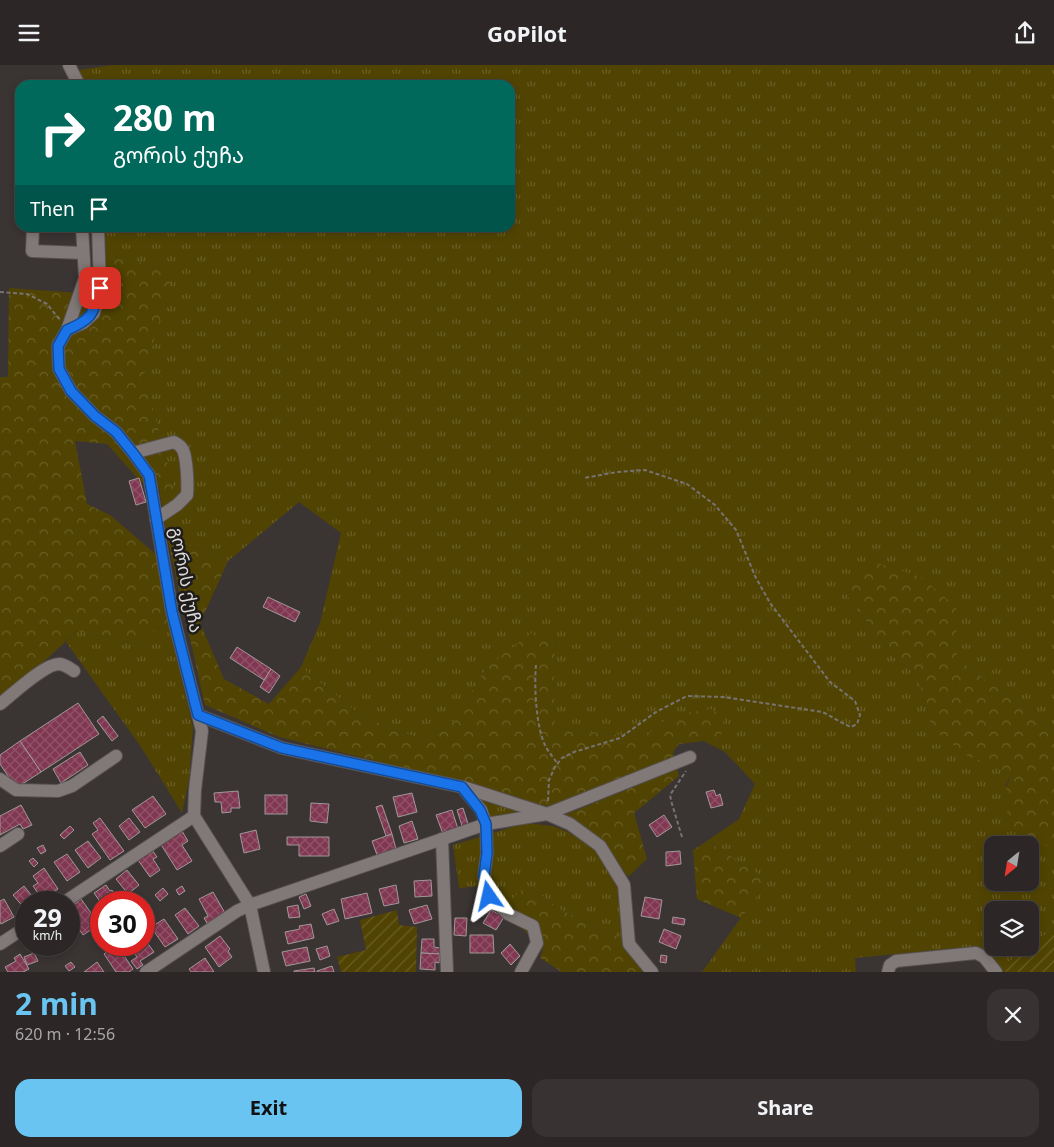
<!DOCTYPE html>
<html lang="en">
<head>
<meta charset="utf-8">
<style>
  body { margin:0; font-family:"Noto Sans","Noto Sans Georgian",sans-serif; background:#383332; color:#f1f3f6; height:100vh; display:flex; flex-direction:column; font-size:19px; white-space:nowrap }
  * { box-sizing:border-box; margin:0 }
  p { font-size:16px; color:#a6a5a7 }
  .icon { flex:none; width:28px; height:28px; fill:none; stroke:currentColor; stroke-width:2; stroke-linecap:round; stroke-linejoin:round }
  .map { position:relative; height:907px; overflow:hidden }
  .panel { display:flex; flex-direction:column; background:#2c2726; flex:1 }
  .panel>* { flex:none }
  .top-card { position:absolute; left:15px; top:15px; width:500px; height:152px; border-radius:15px; box-shadow:0 2px 8px #0003,0 0 0 1px #484443; background:#00695c; color:#fff; overflow:hidden }
  .needle { width:32px; rotate:210deg }
  .controls { position:absolute; left:984px; top:771px; display:grid; gap:10px }
  .controls a { display:grid; place-items:center; width:55px; height:55px; border-radius:10px; background:#2c2726; box-shadow:0 2px 8px #0003,0 0 0 1px #484443; font-size:25px }
  .speed { position:absolute; left:15px; top:826px; display:flex; gap:10px; font-size:25px; font-weight:700; text-align:center }
  .speed>* { display:grid; place-content:center; width:65px; height:65px; border-radius:50%; background:#2c2726; box-shadow:0 2px 8px #0003,0 0 0 1px #484443; line-height:1 }
  .speed small { font-size:12px; font-weight:400 }
  .speed .limit { border:8px solid #d22; background:#fff; color:#111 }
  .pin { position:absolute; display:grid; place-items:center; width:42px; height:42px; color:#fff; margin:-21px; border-radius:10px; box-shadow:0 2px 8px #0006 }
  .me { position:absolute; width:55px; margin:-28px; rotate:349deg; stroke-linejoin:round; filter:drop-shadow(0 0 4px #0008) }
  .turn { display:flex; align-items:center; gap:18px; height:105px; padding:0 15px; font-size:22px }
  .turn .icon { width:65px; height:65px; stroke-width:2.5 }
  .turn b { display:block; font-size:35px; line-height:42px }
  .then { display:flex; align-items:center; height:48px; padding:0 15px; background:#0003; gap:10px; font-size:19px }
  .round { display:grid; place-items:center; flex:none; width:52px; height:52px; border-radius:15px; background:#383332 }
  .head { display:flex; align-items:center; justify-content:space-between; height:85px; padding:0 15px }
  h1 { font-size:30px; font-weight:700; line-height:38px; color:#69c4f1 }
  .primary-button { display:flex; gap:10px; margin-top:auto; padding:10px 15px }
  .primary-button a { flex:1; height:58px; border-radius:15px; background:#69c4f1; color:#111; font-size:20px; font-weight:700; line-height:58px; text-align:center }
  .primary-button a+a { background:#383332; color:#f1f3f6 }
  header { display:flex; justify-content:space-between; align-items:center; height:65px; padding:0 15px; background:#2c2726; font-size:22px; font-weight:700 }
  .map>svg:first-child { display:block }
  .grass { fill:url(#grass-tufts); fill-rule:evenodd }
  .forest { fill:url(#forest-crowns) }
  .garden { fill:url(#garden-furrows) }
  .building { fill:url(#building-cross-hatch); stroke:#9f9899 }
  .lines { fill:none; stroke-linecap:round; stroke-linejoin:round }
  .minor-casing { stroke:#565150; stroke-width:14 }
  .path { stroke:#787372; stroke-width:2; stroke-dasharray:4 2.5; stroke-linecap:butt }
  .minor { stroke:#807978; stroke-width:12 }
  .route-casing { stroke:#114b97; stroke-width:12 }
  .route { stroke:#1a73e8; stroke-width:9 }
  .labels { text-anchor:middle; stroke-width:5; stroke-linejoin:round; paint-order:stroke }
  .street-label { font-size:18px; fill:#dedada; stroke:#1f1c1c }
</style>
</head>
<body>
<header><svg class="icon" aria-label="menu" viewBox="0 0 24 24"><path d="M4 6h16M4 12h16M4 18h16"/></svg>GoPilot<svg class="icon" aria-label="share" viewBox="0 0 24 24"><path d="M12 15V3M7 8l5-5 5 5M5 13v7h14v-7"/></svg></header>
<div class="map">
<svg width="1054" height="907" viewBox="0 0 1054 907">
  <defs>
    <pattern id="grass-tufts" width="24" height="20" patternUnits="userSpaceOnUse" patternTransform="scale(1.25)"><rect width="24" height="20" fill="#514402"/><path d="M3 7l-1-3M5 7V3M7 7l1-3M15 17l-1-3M17 17v-4M19 17l1-3" fill="none" stroke="#6a5e26"/></pattern>
    <pattern id="forest-crowns" width="20" height="18" patternUnits="userSpaceOnUse" patternTransform="scale(1.25)"><rect width="20" height="18" fill="#514402"/><path d="M2 6a3 3 0 1 1 6 0M12 15a3 3 0 1 1 6 0" fill="none" stroke="#6a5e26"/></pattern>
    <pattern id="garden-furrows" width="10" height="10" patternUnits="userSpaceOnUse" patternTransform="scale(1.25)"><rect width="10" height="10" fill="#514402"/><path d="M-1 1l2-2M0 10L10 0M9 11l2-2" fill="none" stroke="#6a5e26"/></pattern>
    <pattern id="building-cross-hatch" width="8" height="8" patternUnits="userSpaceOnUse" patternTransform="scale(1.25)"><rect width="8" height="8" fill="#803751"/><path d="M0 0l8 8M0 8l8-8" fill="none" stroke="#925369"/></pattern>
  </defs>
  <rect width="100%" height="100%" fill="#3a3433"/>
  <g class="grass">
    <path d="M112,0H1054V665L957,594L956,571L841,522L894,592L912,606L924,629L932,664L1012,708L1006,720L1044,779L1054,785V863L1030,881V845H992V882L1028,883L1000,903L978,881L855,893L856,907H702L768,815L707,776L739,754L755,719L725,687L717,683L721,671L671,650L646,672L605,669L555,662L554,601L556,571L487,602L450,661L421,674L363,652L301,602L320,558L341,468L299,437L228,496L167,472L159,422L175,427L144,310L173,206L106,189L105,163L510,162V20H86L79,5ZM992,780H1030V818H992Z"/>
    <polygon points="168,558 193,662 189,715 182,748 141,682 66,577 77,566 134,579"/>
    <polygon points="462,718 519,736 553,742 491,755"/>
    <polygon points="526,758 553,761 566,766 599,785 619,821 623,872 603,866 582,854 563,846 527,820 503,852 479,821 459,823 453,780"/>
  </g>
  <g class="forest">
    <polygon points="106,189 174,206 144,310 175,427 141,417 107,379 75,376 87,439 110,450 159,492 168,558 134,579 77,566 7,631 0,631 0,312 8,312 9,223 93,229 92,190"/>
    <polygon points="167,472 228,496 200,558 224,614 269,639 301,602 363,652 421,674 450,661 487,602 531,568 556,571 554,601 555,662 605,669 646,672 671,650 711,644 724,652 721,671 717,683 704,676 679,679 673,687 675,694 553,742 519,736 457,716 279,672 205,640"/>
    <path d="M868,495L921,512L956,542L957,594L1054,665V785L1011,761C1005,737 1002,731 1012,708L968,691L932,664L924,629L912,606L894,592L841,522Z"/>
    <polygon points="677,704 679,711 634,748 647,794 628,812 604,776 565,750"/>
    <polygon points="707,776 768,815 741,853 697,834 693,785"/>
    <polygon points="527,820 563,846 582,854 603,866 623,872 646,907 562,907 540,893 543,885 525,866 503,852 514,832"/>
  </g>
  <g class="garden">
    <polygon points="397,845 399,860 417,862 416,907 341,907 337,892 366,885 360,855"/>
    <polygon points="1054,863 1054,907 1003,907 1000,903 1028,883 1030,882 1030,881"/>
  </g>
  <g class="building">
    <polygon points="139,413 146,437 136,440 129,416"/>
    <polygon points="268,532 300,547 295,557 263,542"/>
    <polygon points="237,582 271,604 264,615 230,593"/>
    <polygon points="271,604 280,611 269,628 260,622"/>
    <polygon points="78,638 99,669 41,707 20,676"/>
    <polygon points="103,651 118,671 112,676 97,656"/>
    <polygon points="20,676 41,707 16,723 0,699 0,690"/>
    <polygon points="80,687 88,700 61,718 53,704"/>
    <polygon points="714,725 716,731 720,729 723,740 711,743 706,727"/>
    <polygon points="238,726 240,743 231,743 231,747 222,748 221,737 215,737 214,728"/>
    <polygon points="412,728 417,747 398,752 393,732"/>
    <rect x="265" y="730" width="22" height="19"/>
    <polygon points="153,731 166,749 145,763 132,745"/>
    <polygon points="311,738 329,739 327,758 310,756"/>
    <polygon points="21,740 32,760 23,764 20,759 0,770 0,751"/>
    <polygon points="382,740 392,769 386,771 376,742"/>
    <polygon points="463,743 470,765 464,767 457,745"/>
    <polygon points="452,745 458,764 443,769 436,750"/>
    <polygon points="664,750 672,762 657,772 649,760"/>
    <polygon points="100,753 124,786 110,795 92,769 98,765 93,758"/>
    <polygon points="129,753 140,767 129,775 119,761"/>
    <polygon points="412,756 418,774 404,778 399,761"/>
    <polygon points="70,761 74,765 64,774 60,770"/>
    <polygon points="256,765 260,784 244,788 240,769"/>
    <polygon points="182,766 188,776 182,780 192,796 177,805 160,778"/>
    <polygon points="392,769 396,784 377,790 372,776"/>
    <polygon points="287,772 329,772 329,791 299,791 299,780 287,780"/>
    <polygon points="88,776 101,793 88,803 75,785"/>
    <polygon points="43,780 46,786 41,789 37,783"/>
    <polygon points="152,785 157,792 153,794 160,805 150,812 138,795"/>
    <polygon points="680,786 681,799 666,801 666,787"/>
    <polygon points="67,789 80,807 67,816 54,797"/>
    <polygon points="33,793 38,798 34,802 29,796"/>
    <polygon points="44,803 58,824 43,835 33,821 38,818 33,811"/>
    <polygon points="127,805 139,820 128,829 116,814"/>
    <polygon points="431,815 432,831 415,832 414,816"/>
    <polygon points="106,820 110,826 112,825 120,838 101,838 94,828"/>
    <polygon points="396,820 399,838 384,841 379,824"/>
    <polygon points="24,821 36,836 34,838 26,838 26,843 25,844 13,830"/>
    <polygon points="182,821 185,826 179,830 176,825"/>
    <polygon points="163,823 168,829 160,836 155,830"/>
    <polygon points="213,827 225,848 207,858 204,853 208,851 199,834"/>
    <polygon points="367,828 372,848 345,854 341,834"/>
    <polygon points="306,829 311,841 304,844 299,832"/>
    <polygon points="645,832 662,835 659,854 641,851"/>
    <polygon points="4,834 14,852 1,859 0,857 0,836"/>
    <polygon points="81,834 94,852 90,855 95,862 83,870 75,858 80,854 71,842"/>
    <polygon points="298,840 300,852 289,853 287,842"/>
    <polygon points="427,840 432,854 414,859 409,845"/>
    <polygon points="185,843 199,861 188,869 175,850"/>
    <polygon points="334,844 339,856 327,860 322,849"/>
    <polygon points="491,845 504,852 496,865 483,858"/>
    <polygon points="673,852 685,854 684,860 672,858"/>
    <polygon points="455,853 467,853 466,871 454,870"/>
    <polygon points="164,854 178,874 165,882 151,862"/>
    <polygon points="69,859 74,866 69,870"/>
    <polygon points="311,859 314,873 288,879 285,867 300,864 299,861"/>
    <polygon points="664,864 681,871 676,884 659,877"/>
    <polygon points="470,870 493,870 494,888 470,888"/>
    <polygon points="220,871 230,884 228,886 232,892 219,902 205,882"/>
    <polygon points="144,873 154,887 140,896 143,900 137,904 131,896 137,892 129,880 144,880"/>
    <polygon points="422,874 434,874 434,882 440,883 440,889 421,888"/>
    <polygon points="510,879 520,891 511,900 501,888"/>
    <polygon points="36,880 54,880 56,883 45,891"/>
    <polygon points="117,880 133,904 129,907 116,907 104,889"/>
    <polygon points="327,881 330,891 320,895 316,884"/>
    <polygon points="307,882 310,896 286,901 282,887"/>
    <polygon points="34,888 38,896 27,900 24,892"/>
    <polygon points="421,888 440,889 439,898 435,897 435,905 420,904"/>
    <polygon points="20,889 29,904 23,907 8,907 5,902 16,896 14,893"/>
    <polygon points="661,890 667,891 666,898 660,897"/>
    <polygon points="205,893 214,907 191,907 189,904"/>
    <polygon points="71,897 75,902 69,906 65,901"/>
    <polygon points="97,897 104,907 84,907"/>
    <polygon points="332,901 334,907 317,907 317,906"/>
    <polygon points="314,903 315,907 294,907 294,906"/>
  </g>
  <g class="lines">
    <g class="minor-casing">
      <g id="minor">
        <polyline points="69,0 79,20"/>
        <polyline points="33,162 32,186 83,188"/>
        <polyline points="98,162 100,223 94,248 83,258 67,265 58,281 59,304 71,326 95,351 116,367 133,388 149,410 172,547 202,666 195,725 194,751 250,840 264,907"/>
        <polyline points="67,265 85,213 82,162"/>
        <path d="M133,388L174,377C178,379 181,381 183,385C187,394 188,420 187,430L177,440L156,454"/>
        <path d="M0,639C13,629 45,598 60,599C66,600 69,603 74,606"/>
        <polyline points="198,650 282,683 462,722 481,745 486,759 487,788 484,811 489,831 508,849 533,861 537,878 521,907"/>
        <polyline points="0,714 16,725 58,726 72,721 116,691"/>
        <polyline points="463,722 547,749 570,759 600,781 624,820 629,879 652,907"/>
        <polyline points="442,774 447,907"/>
        <polyline points="0,781 18,769"/>
        <polyline points="63,838 194,751"/>
        <polyline points="0,879 26,862"/>
        <polyline points="146,907 237,846 250,840 486,759 547,749 690,692"/>
        <polyline points="888,907 890,900 896,896 976,888 984,892 996,907"/>
      </g>
    </g>
    <g class="path">
      <polyline points="0,227 27,229 47,239 60,255"/>
      <path d="M536,600C534,621 536,664 546,682C549,688 554,693 557,698"/>
      <path d="M548,736L549,715L555,702L562,693L574,687L620,673L656,647L687,631L724,632L822,647C832,651 840,658 851,662L857,659L860,650L855,636L830,617L770,538L755,511L736,465L715,440L687,419L645,405L617,407L584,413"/>
      <polyline points="682,772 672,739 670,730 686,706"/>
    </g>
    <use href="#minor" class="minor"/>
  </g>
  <g class="lines">
    <g class="route-casing">
      <path id="route" d="M100,223C93,249 93,254 67,265L58,281L59,304L71,326L95,351L116,367L133,388L149,410L172,547L198,650L282,683L462,722L480,745L486,759L487,788L484,811L489,831"/>
    </g>
    <use href="#route" class="route"/>
  </g>
  <g class="labels">
    <g class="street-label">
      <text transform="translate(186 515) rotate(79)" y="6">გორის ქუჩა</text>
    </g>
  </g>
</svg>
<div class="controls">
<a><svg class="needle" viewBox="-14 -14 28 28"><path d="M0-13l5 13h-10z" fill="#e53935"/><path d="M0 13l5-13h-10z" fill="#a6a5a7"/></svg></a>
<a><svg class="icon" aria-label="layers" viewBox="0 0 24 24"><path d="M12 4l9 5-9 5-9-5zM3 14l9 5 9-5"/></svg></a>
</div>
<div class="speed"><div>29<small>km/h</small></div><div class="limit">30</div></div>
<div class="pin" style="left:100px;top:223px;background:#d93025"><svg class="icon" aria-label="arrive" viewBox="0 0 24 24"><path d="M6 21V4h12l-3 4 3 4H6"/></svg></div>
<svg class="me" style="left:489px;top:831px" viewBox="-20 -20 40 40"><path d="M0-17L14 15 0 8-14 15z" fill="#1a73e8" stroke="#fff" stroke-width="4"/></svg>
<div class="top-card">
<div class="turn"><svg class="icon" aria-label="right" viewBox="0 0 24 24"><path d="M7 20v-9h11M14 6l5 5-5 5"/></svg><div><b>280 m</b>გორის ქუჩა</div></div>
<div class="then">Then<svg class="icon" aria-label="arrive" viewBox="0 0 24 24"><path d="M6 21V4h12l-3 4 3 4H6"/></svg></div>
</div>
</div>
<section class="panel">
<div class="head"><div><h1>2 min</h1><p>620 m · 12:56</p></div><a class="round"><svg class="icon" aria-label="close" viewBox="0 0 24 24"><path d="M6 6l12 12M18 6L6 18"/></svg></a></div>
<div class="primary-button"><a>Exit</a><a>Share</a></div>
</section>
</body>
</html>
